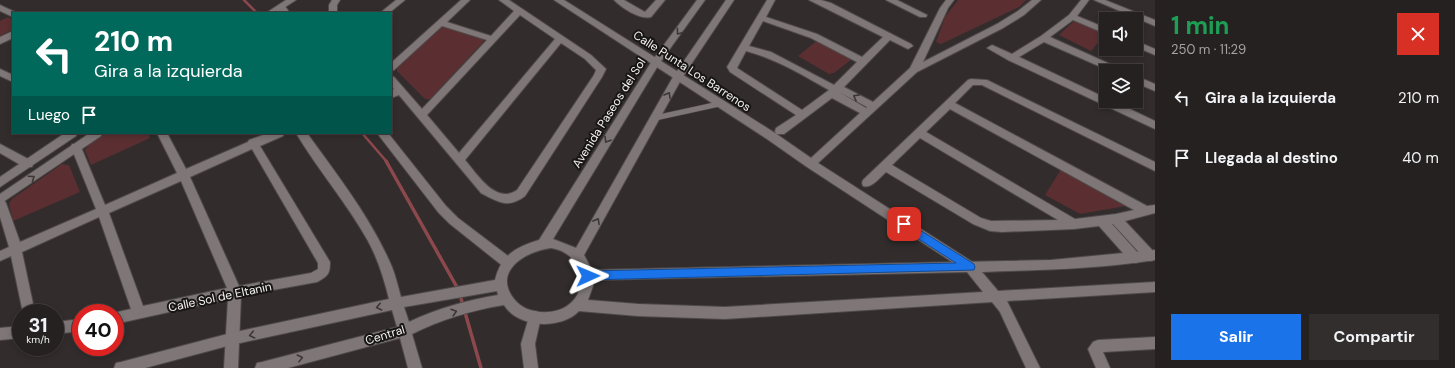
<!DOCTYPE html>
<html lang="es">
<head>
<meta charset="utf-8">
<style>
  body { margin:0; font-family:"DM Sans",sans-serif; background:#322e2e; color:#f1f3f6; height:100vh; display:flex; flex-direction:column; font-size:15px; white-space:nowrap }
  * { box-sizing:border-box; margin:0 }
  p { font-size:13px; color:#a4a3a5 }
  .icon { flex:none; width:22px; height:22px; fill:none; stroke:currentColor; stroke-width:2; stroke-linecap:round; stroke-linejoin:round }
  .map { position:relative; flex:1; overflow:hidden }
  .details { display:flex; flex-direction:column; background:#262121; width:300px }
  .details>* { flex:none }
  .guide { position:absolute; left:12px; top:12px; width:380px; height:122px; border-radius:0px; box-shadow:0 2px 6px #0003,0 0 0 1px #423e3f; background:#00695c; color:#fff; overflow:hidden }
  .tools { position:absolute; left:1099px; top:12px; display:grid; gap:8px }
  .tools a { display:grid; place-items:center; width:44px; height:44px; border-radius:0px; background:#262121; box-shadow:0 2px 6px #0003,0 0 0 1px #423e3f; font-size:20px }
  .speed { position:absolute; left:12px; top:304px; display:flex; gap:8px; font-size:20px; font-weight:700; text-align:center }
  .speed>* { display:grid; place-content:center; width:52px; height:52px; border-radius:50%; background:#262121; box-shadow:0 2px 6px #0003,0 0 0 1px #423e3f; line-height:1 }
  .speed small { font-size:10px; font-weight:400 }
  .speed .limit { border:6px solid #d22; background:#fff; color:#111 }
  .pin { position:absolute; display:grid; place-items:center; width:34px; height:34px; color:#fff; margin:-17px; border-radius:8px; box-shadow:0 2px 6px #0006 }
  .me { position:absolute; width:44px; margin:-22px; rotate:89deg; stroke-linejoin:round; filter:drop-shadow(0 0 3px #0008) }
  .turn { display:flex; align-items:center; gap:14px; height:84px; padding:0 16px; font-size:18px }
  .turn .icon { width:52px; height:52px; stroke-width:2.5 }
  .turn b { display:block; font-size:28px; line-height:34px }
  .then { display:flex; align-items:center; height:38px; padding:0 16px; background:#0003; gap:8px; font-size:15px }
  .round { display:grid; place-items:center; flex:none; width:42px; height:42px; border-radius:0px; background:#322e2e }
  .head { display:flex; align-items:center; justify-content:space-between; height:68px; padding:0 16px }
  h1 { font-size:24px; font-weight:700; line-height:30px; color:#1e9e55 }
  .button { display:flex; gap:8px; margin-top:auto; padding:8px 16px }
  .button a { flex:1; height:46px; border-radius:0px; background:#1a73e8; color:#fff; font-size:16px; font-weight:700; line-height:46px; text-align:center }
  .button a+a { background:#322e2e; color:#f1f3f6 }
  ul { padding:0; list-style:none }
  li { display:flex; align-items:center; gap:12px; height:60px; padding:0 16px }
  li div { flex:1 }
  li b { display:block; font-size:15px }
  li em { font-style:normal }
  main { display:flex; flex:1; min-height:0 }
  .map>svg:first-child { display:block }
  .green { fill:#5b2f32 }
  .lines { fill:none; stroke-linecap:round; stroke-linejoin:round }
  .stream-far1 { stroke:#8c484d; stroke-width:2.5 }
  .stream { stroke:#8c484d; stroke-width:3.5 }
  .service-casing { stroke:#4f4a4a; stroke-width:6 }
  .minor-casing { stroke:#4f4a4a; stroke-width:2 }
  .tertiary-casing { stroke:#4f4a4a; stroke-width:2 }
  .service { stroke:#7f7777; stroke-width:5 }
  .minor { fill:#7f7777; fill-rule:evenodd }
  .tertiary { fill:#7f7777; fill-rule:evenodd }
  .oneway { stroke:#3c3737 }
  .route { fill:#1a73e8; stroke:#114b97 }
  .labels { text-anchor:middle; stroke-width:4; stroke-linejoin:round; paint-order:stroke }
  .street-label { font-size:12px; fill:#f5f1f1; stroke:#181515 }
</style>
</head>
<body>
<main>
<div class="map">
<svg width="1155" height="368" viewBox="0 0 1155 368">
  <rect width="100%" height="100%" fill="#322c2c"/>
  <g class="green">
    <polygon points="958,0 1026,0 1019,7 941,44 936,42 945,17"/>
    <polygon points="8,17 13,20 13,29 0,36 0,21"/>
    <polygon points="1073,22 1076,22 1106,33 1091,51 1059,35"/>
    <polygon points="442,27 447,27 483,38 484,41 430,99 425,99 397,71 397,68"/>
    <polygon points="819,39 852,59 834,73 829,74 798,56"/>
    <polygon points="106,133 148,133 150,138 91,165 85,150 89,145"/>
    <polygon points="62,164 69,165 80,192 13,221 9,204 12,199"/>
    <polygon points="1062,168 1125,202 1126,206 1080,214 1045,195"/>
  </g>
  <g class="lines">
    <g class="stream-far1">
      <polyline points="244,0 257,13"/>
      <polyline points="362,133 387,162"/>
    </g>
    <g class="stream">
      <polyline points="386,161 458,289"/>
      <polyline points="460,295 481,368"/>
    </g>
    <g class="service-casing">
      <polyline id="service" points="655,118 719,104"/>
    </g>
    <g class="minor-casing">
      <g id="minor">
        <polygon points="332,0 340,0 337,5 337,13 329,13 329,5"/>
        <polygon points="396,0 405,0 389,13 380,13"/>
        <path d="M461,0H470L447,22L491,36L514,11L499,0H509L591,55L606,69L602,77L525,196C508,209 498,202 481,193L399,95L391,98V91L394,89L391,85V76L394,77L422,109L487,40L442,26L394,70L391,71V63ZM520,15L555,39L459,153L427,115ZM561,43L585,59L596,70L594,75L517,190C496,205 477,174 465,160Z"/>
        <path d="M554,0H564L775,133L811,158L860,113L832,98L784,134H776L775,131L776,128L796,115L730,72L727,67L767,0H775L766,17L817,34L862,57L883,37L809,0H821L831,3L911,44L913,46L908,49L890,40L844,87L873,102L910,68L940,8L946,0H954L948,8L923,62L997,24L1018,11L1032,0H1041L1024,15L1003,28L917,72L818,163L974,263L976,267L974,271L970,272L966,271L807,167L767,139ZM763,21L811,38L857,62L834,85L771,52L749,46ZM746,51C776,59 802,75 829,90L802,110L737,68ZM839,92L867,107L866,108Z"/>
        <path d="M614,0H624L645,12L656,0H665L651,17C640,20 622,8 614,0Z"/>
        <polygon points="886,0 897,0 927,15 926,17 920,17"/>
        <polygon points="1081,0 1089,0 1077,16 1106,28 1106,34 1073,20 1050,37 1121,69 1123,71 1110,71 1044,42 1019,57 1106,98 1106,101 1113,101 1155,121 1155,129 1008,60 987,48 992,45 1012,54 1041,36 1069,15"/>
        <polygon points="1094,0 1105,0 1155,20 1155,26"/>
        <polygon points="281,4 284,5 290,13 281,13 277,7"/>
        <polygon points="0,5 17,13 13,13 13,17 0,11"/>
        <polygon points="13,31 13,38 0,44 0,37"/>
        <polygon points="1136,41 1155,49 1155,55 1136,47"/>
        <polygon points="0,69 13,75 13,82 0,76"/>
        <polygon points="1136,76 1155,84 1155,91 1136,83"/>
        <path d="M971,79L987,80L1155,162V171L982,85H973L955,103L1147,206L1155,205V213L1125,221L1154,252V260L1150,261L1146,260L1113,224H1112L1139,254L1141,258L1139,262L1135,263L1131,262L1099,226L1074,229L1002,232L990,231L973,224L886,172C880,177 872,189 863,186L862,183L863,180L968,80ZM950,109L1134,210L1116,214L1075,219L926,132ZM920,138L1058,220L991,221L981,218L892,165Z"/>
        <path d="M157,133H167L186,169L248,142L249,140L269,133H284L283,136L260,146L330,262C330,274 328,276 317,282L241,296L238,368H224L228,299L115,324V313H113L131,309L99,217L22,252L35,313H23L11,256L0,261V251L9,247L0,217V199L4,200L6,203L20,242L96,209L71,147L72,144H80L81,147L105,205L177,173ZM252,149L318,263V269L311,273L239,286L190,177ZM181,181L227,288L143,306L109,213Z"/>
        <polygon points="377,133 388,133 446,206 458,218 512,259 514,263 512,267 508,268 504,267 450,224 438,212"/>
        <polygon points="0,144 32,161 33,164 32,167 24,167 0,153"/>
        <polygon points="535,311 540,313 541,317 535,344 538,368 524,368 521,344 529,317 530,313"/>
        <polygon points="81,319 81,331 55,334 55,322"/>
        <polygon points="21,326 21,338 0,340 0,328"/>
        <polygon points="1155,337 1155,349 1103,352 1110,368 1096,368 1088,349 1093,342 1098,340"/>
      </g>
    </g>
    <g class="tertiary-casing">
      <g id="tertiary">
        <polygon points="286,0 296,0 276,13 266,13"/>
        <path d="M697,0H705L659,64L553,239L576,248L673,77L726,0H734L682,78L584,255L592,270L1051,260L1155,250V260C1098,269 1039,270 982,272L998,291L1155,282V292L1007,301L1040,368H1026L1000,312L992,302L725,319L638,316L579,311C561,330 518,328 504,305C472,310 440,320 412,334L422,368H408L400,338L288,368H255L257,363L262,362L397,327L392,310L231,345L145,368H114L116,363L121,362L231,333L389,299C384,279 378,259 368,241C347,203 318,170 296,133H307C338,176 371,218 392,267C396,277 398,287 401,297L495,280C501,255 516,247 539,240L652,61ZM551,248C556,249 561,250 565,253C586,265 586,293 567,306C552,316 525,314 514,299C492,271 526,251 551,248ZM967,272L983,292L725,307L638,304L588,300L593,286V280ZM497,291L498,295C468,300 436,309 409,322L404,307Z"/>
        <polygon points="65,133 77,133 76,136 0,187 0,177"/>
        <polygon points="90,133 102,133 101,136 0,204 0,194"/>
      </g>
    </g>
    <use href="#service" class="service"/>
    <use href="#minor" class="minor"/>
    <use href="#tertiary" class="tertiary"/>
  </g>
  <defs><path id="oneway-chevron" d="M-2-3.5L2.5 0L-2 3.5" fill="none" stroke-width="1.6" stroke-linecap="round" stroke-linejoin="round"/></defs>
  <g class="oneway">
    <use href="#oneway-chevron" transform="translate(679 32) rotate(126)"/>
    <use href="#oneway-chevron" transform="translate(668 95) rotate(-60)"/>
    <use href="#oneway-chevron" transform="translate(856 97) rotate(-152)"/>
    <use href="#oneway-chevron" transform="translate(607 140) rotate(122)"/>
    <use href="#oneway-chevron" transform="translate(32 178) rotate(-35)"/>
    <use href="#oneway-chevron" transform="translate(597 221) rotate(-61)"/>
    <use href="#oneway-chevron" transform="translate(379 307) rotate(168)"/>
    <use href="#oneway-chevron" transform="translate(454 312) rotate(-17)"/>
    <use href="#oneway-chevron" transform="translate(252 335) rotate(168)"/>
    <use href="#oneway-chevron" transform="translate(300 358) rotate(-14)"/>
  </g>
  <polygon class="route" points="904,220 974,264 975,267 974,270 588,280 585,279 583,276 585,272 588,271 956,263 900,227 899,224 900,221"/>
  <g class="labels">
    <g class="street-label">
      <text transform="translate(692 71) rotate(33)" y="4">Calle Punta Los Barrenos</text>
      <text transform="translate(609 113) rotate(-58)" y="4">Avenida Paseos del Sol</text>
      <text transform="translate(220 297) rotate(-12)" y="4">Calle Sol de Eltanin</text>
      <text transform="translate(385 335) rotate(-17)" y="4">Central</text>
    </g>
  </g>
</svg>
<div class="tools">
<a><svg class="icon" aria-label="sound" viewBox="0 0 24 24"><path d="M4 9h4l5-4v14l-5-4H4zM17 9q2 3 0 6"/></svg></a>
<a><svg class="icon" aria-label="layers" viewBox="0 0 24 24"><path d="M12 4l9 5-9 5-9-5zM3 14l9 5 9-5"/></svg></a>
</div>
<div class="speed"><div>31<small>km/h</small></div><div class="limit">40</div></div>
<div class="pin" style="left:904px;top:224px;background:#d93025"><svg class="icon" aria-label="arrive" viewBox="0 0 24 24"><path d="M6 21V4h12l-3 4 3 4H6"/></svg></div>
<svg class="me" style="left:588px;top:276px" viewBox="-20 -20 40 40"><path d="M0-17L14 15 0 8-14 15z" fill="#1a73e8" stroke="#fff" stroke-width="4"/></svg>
<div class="guide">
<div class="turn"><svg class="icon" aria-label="left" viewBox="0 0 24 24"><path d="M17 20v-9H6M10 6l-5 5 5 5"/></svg><div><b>210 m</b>Gira a la izquierda</div></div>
<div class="then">Luego<svg class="icon" aria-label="arrive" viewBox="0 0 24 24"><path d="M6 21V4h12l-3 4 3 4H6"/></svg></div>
</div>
</div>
<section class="details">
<div class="head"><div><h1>1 min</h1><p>250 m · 11:29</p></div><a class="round" style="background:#d93025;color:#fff"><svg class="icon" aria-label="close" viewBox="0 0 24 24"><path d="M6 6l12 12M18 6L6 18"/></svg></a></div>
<ul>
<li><svg class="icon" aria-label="left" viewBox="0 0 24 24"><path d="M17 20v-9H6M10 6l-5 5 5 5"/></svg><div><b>Gira a la izquierda</b></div><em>210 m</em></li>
<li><svg class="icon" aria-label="arrive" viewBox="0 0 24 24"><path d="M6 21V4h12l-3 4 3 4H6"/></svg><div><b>Llegada al destino</b></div><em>40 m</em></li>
</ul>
<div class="button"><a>Salir</a><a>Compartir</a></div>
</section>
</main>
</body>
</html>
